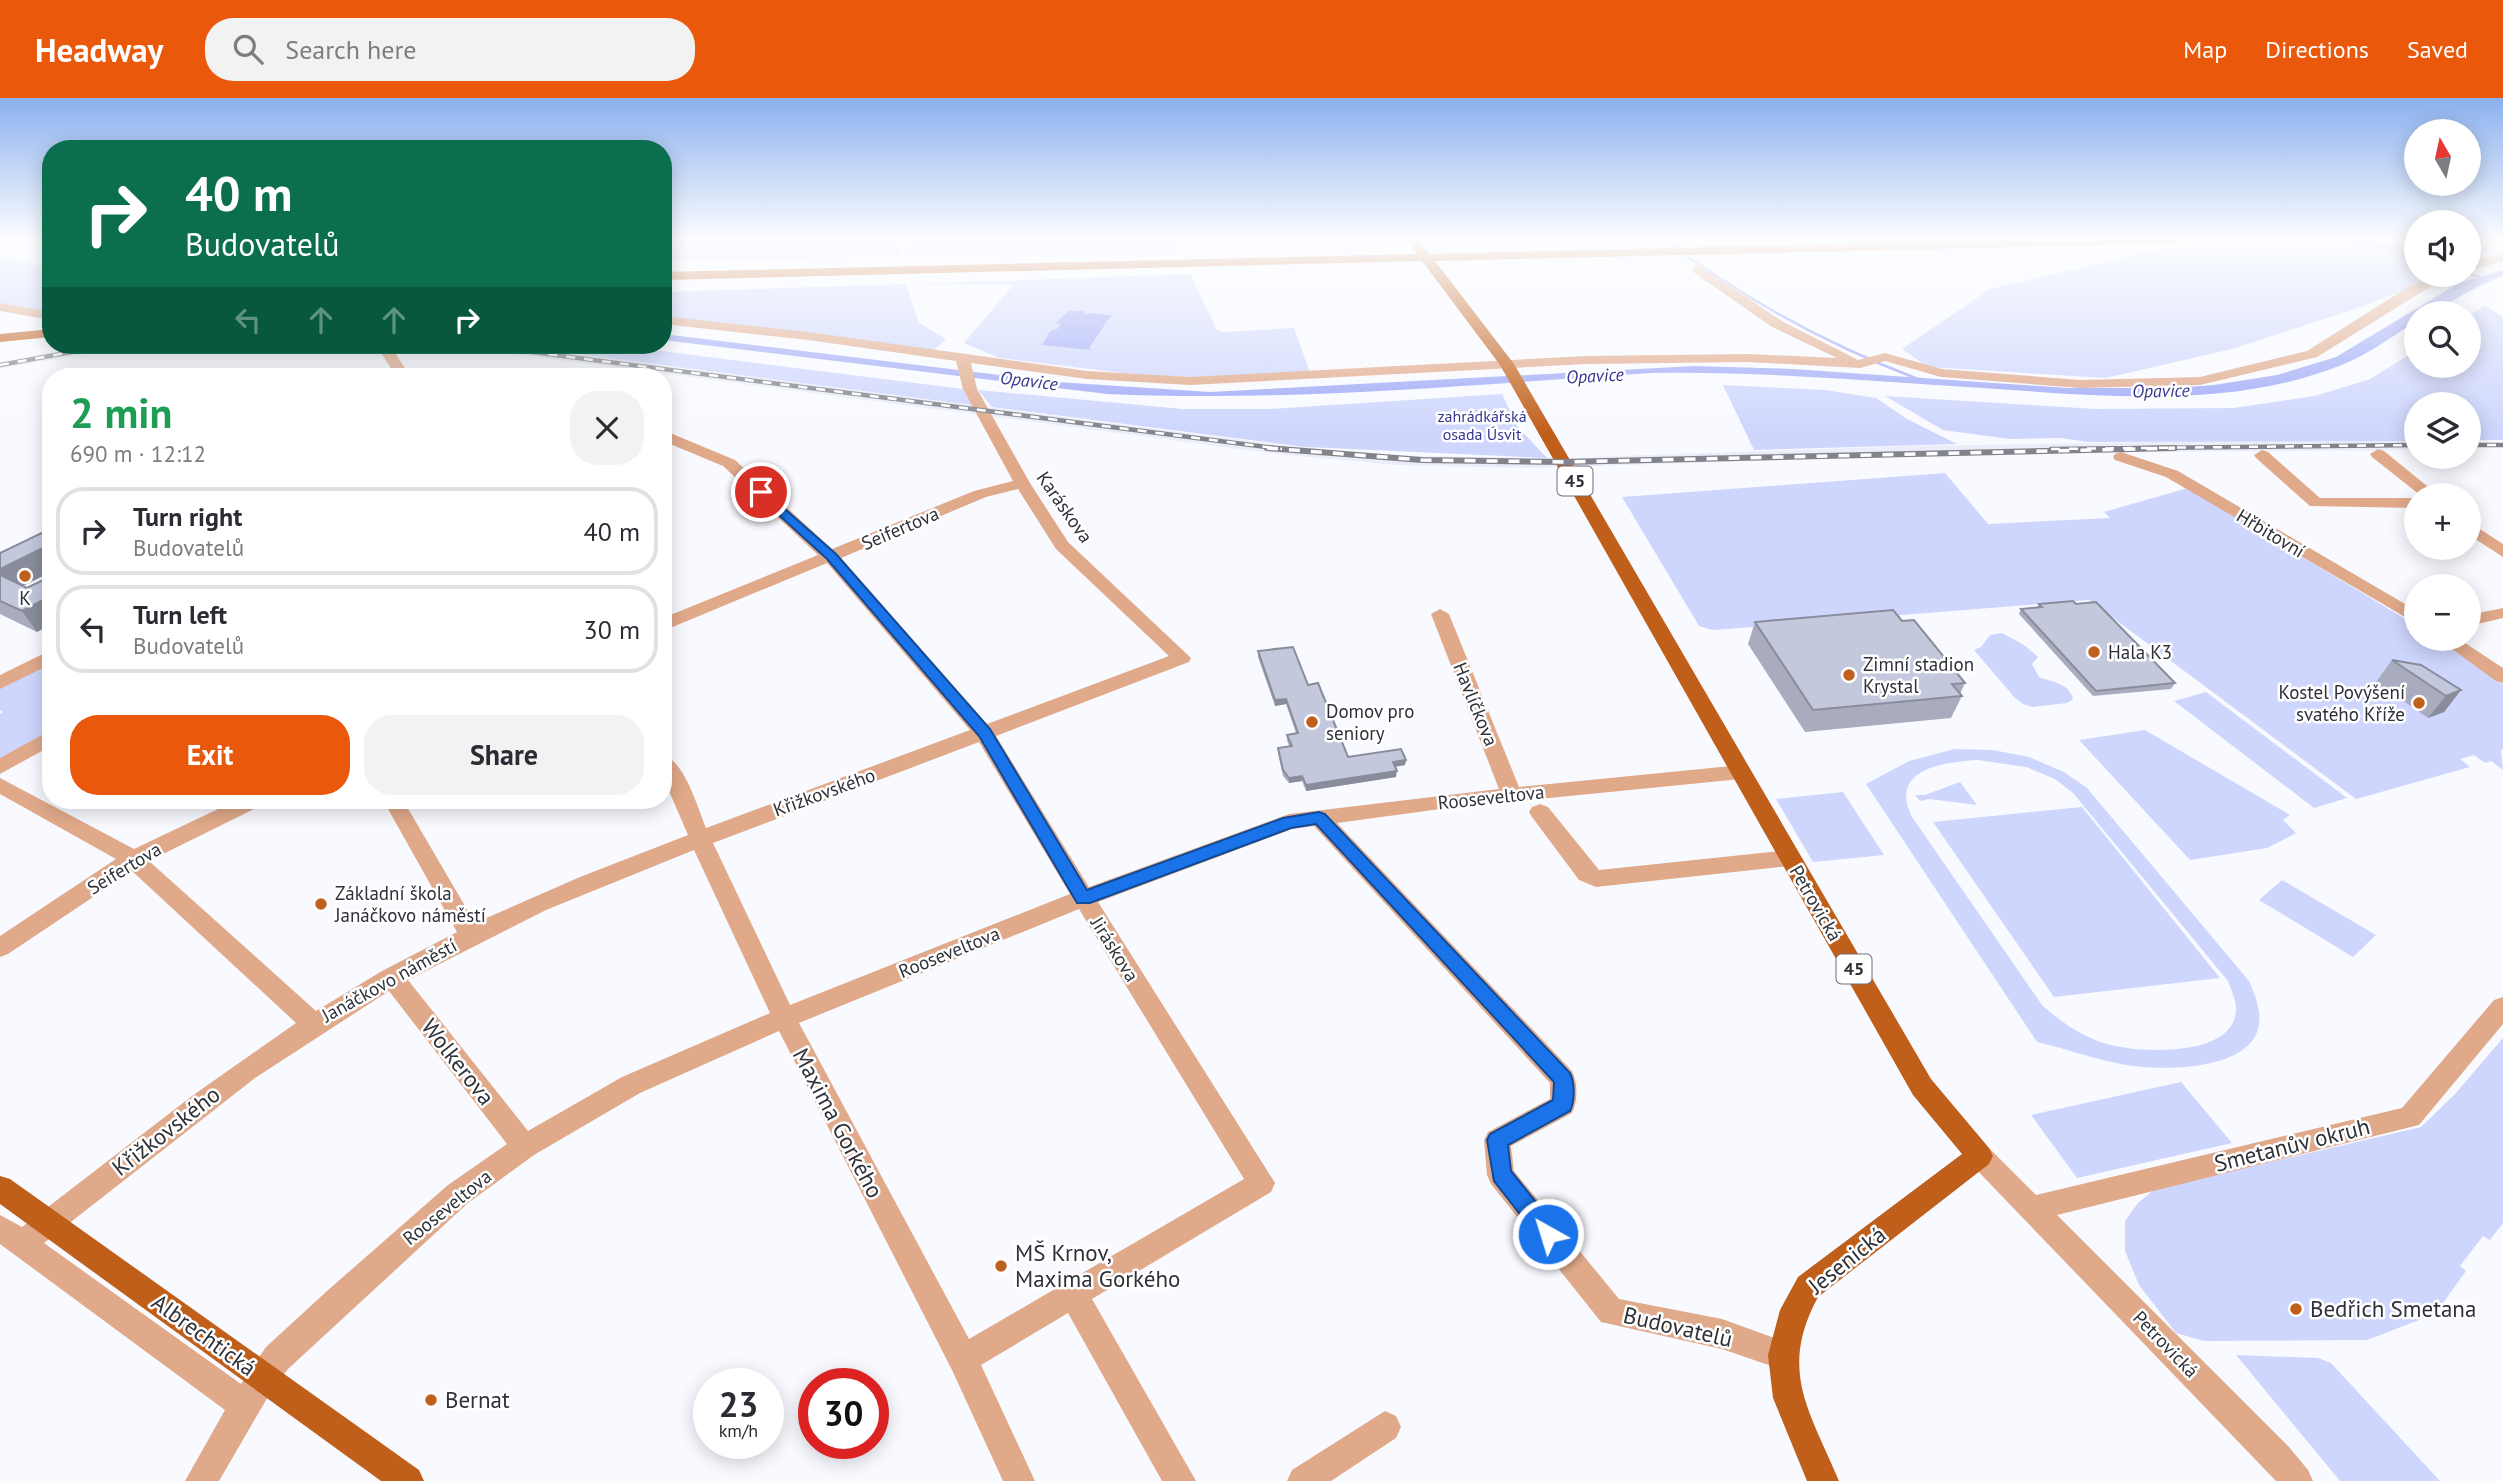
<!DOCTYPE html>
<html lang="en">
<head>
<meta charset="utf-8">
<style>
  body { margin:0; font-family:"PT Sans",sans-serif; background:#f2f2f3; color:#2b2b33; height:100vh; display:flex; flex-direction:column; font-size:26px; white-space:nowrap }
  * { box-sizing:border-box; margin:0 }
  p { font-size:23px; color:#7c7c81 }
  .icon { flex:none; width:38px; height:38px; fill:none; stroke:currentColor; stroke-width:2; stroke-linecap:round; stroke-linejoin:round }
  .map { position:relative; flex:1; overflow:hidden }
  .panel { position:absolute; left:42px; top:270px; width:630px; height:441px; display:flex; flex-direction:column; background:#fff; border-radius:28px; box-shadow:0 4px 18px #0003 }
  .panel>* { flex:none }
  .hud { position:absolute; left:42px; top:42px; width:630px; height:214px; border-radius:28px; box-shadow:0 4px 18px #0003; background:#0b6e4f; color:#fff; overflow:hidden }
  .needle { width:46px; rotate:351deg }
  .controls { position:absolute; left:2404px; top:21px; display:grid; gap:14px }
  .controls a { display:grid; place-items:center; width:77px; height:77px; border-radius:50%; background:#fff; box-shadow:0 4px 18px #0003; font-size:35px }
  .speed { position:absolute; left:693px; top:1270px; display:flex; gap:14px; font-size:35px; font-weight:700; text-align:center }
  .speed>* { display:grid; place-content:center; width:91px; height:91px; border-radius:50%; background:#fff; box-shadow:0 4px 18px #0003; line-height:1 }
  .speed small { font-size:18px; font-weight:400 }
  .speed .limit { border:10px solid #d22; background:#fff; color:#111 }
  .pin { position:absolute; display:grid; place-items:center; width:60px; height:60px; color:#fff; margin:-30px; border:4px solid #fff; border-radius:50%; box-shadow:0 2px 7px #0007 }
  .me { position:absolute; width:77px; margin:-38px; rotate:321deg; stroke-linejoin:round; filter:drop-shadow(0 0 5px #0008) }
  .turn { display:flex; align-items:center; gap:24px; height:147px; padding:0 28px; font-size:32px }
  .turn .icon { width:91px; height:91px; stroke-width:2.5 }
  .turn b { display:block; font-size:49px; line-height:60px }
  .lanes { display:flex; align-items:center; height:66px; padding:0 28px; background:#0003; justify-content:center; gap:35px; direction:ltr }
  .lanes .off { opacity:.35 }
  .round { display:grid; place-items:center; flex:none; width:74px; height:74px; border-radius:28px; background:#f2f2f3 }
  .headline { display:flex; align-items:center; justify-content:space-between; height:119px; padding:0 28px }
  h1 { font-size:42px; font-weight:700; line-height:52px; color:#1e9e55 }
  .action { display:flex; gap:14px; margin-top:auto; padding:14px 28px }
  .action a { flex:1; height:80px; border-radius:28px; background:#ea580c; color:#fff; font-size:28px; font-weight:700; line-height:80px; text-align:center }
  .action a+a { background:#f2f2f3; color:#2b2b33 }
  ul { padding:0; list-style:none }
  li { display:flex; align-items:center; gap:21px; height:88px; margin:0 14px 10px; padding:0 14px; border:4px solid #e1e1e2; border-radius:28px }
  li div { flex:1 }
  li b { display:block; font-size:26px }
  li em { font-style:normal }
  header { display:flex; align-items:center; gap:42px; box-sizing:border-box; height:98px; padding:0 35px; background:#ea580c; color:#fff }
  header strong { font-size:33px }
  nav { display:flex; gap:38px; margin-inline-start:auto; font-size:24px }
  .search { width:490px; height:63px; background:#f2f2f3; display:flex; align-items:center; gap:18px; box-sizing:border-box; padding:0 24px; border-radius:28px; color:#7c7c81; font-size:26px }
  .map>svg:first-child { display:block }
  .built { fill:#ebedf9 }
  .green { fill:#ced6fd; fill-rule:evenodd }
  .water { fill:#9faaf7 }
  .lines { fill:none; stroke-linecap:round; stroke-linejoin:round }
  .stream { stroke:#9faaf7; stroke-width:2.5 }
  .minor { fill:#e0a98a; fill-rule:evenodd }
  .major { fill:#c05f1a; fill-rule:evenodd }
  .rail-far1-casing { stroke:#83848b; stroke-width:4.5 }
  .rail-casing { stroke:#83848b; stroke-width:6 }
  .rail-far1 { stroke:#fff; stroke-width:2.5; stroke-dasharray:9; stroke-linecap:butt }
  .rail { stroke:#fff; stroke-width:3.5; stroke-dasharray:11; stroke-linecap:butt }
  .wall { fill:#a9acbe }
  .shaded-wall { fill:#898c9b }
  .building { fill:#c4c8dd; stroke:#898c9b; stroke-width:2 }
  .route { fill:#1a73e8; stroke:#114b97; stroke-width:2 }
  .poi-dot { fill:#c0601d; stroke:#fff; stroke-width:2.5 }
  .labels { text-anchor:middle; stroke-width:5; stroke-linejoin:round; paint-order:stroke }
  .far-park-label { font-size:16px; fill:#36378e; stroke:#fff }
  .far-water-label { font-size:18px; font-style:italic; fill:#36378f; stroke:#fff }
  .shield { fill:#fff; stroke:#6d6f74; stroke-width:2 }
  .shield-label { font-size:18px; font-weight:bold; fill:#2f3139 }
  .street-label { font-size:19px; fill:#2f3139; stroke:#fff }
  .poi-label { font-size:19px; fill:#2f3139; stroke:#fff; text-anchor:start }
  .near-street-label { font-size:23px; fill:#2f3139; stroke:#fff }
  .near-poi-label { font-size:23px; fill:#2f3139; stroke:#fff; text-anchor:start }
</style>
</head>
<body>
<header>
<strong>Headway</strong>
<div class="search"><svg class="icon" aria-label="search" viewBox="0 0 24 24"><circle cx="10" cy="10" r="6"/><path d="M15 15l6 6"/></svg>Search here</div>
<nav><a>Map</a><a>Directions</a><a>Saved</a></nav>
</header>
<div class="map">
<svg width="2503" height="1383" viewBox="0 0 2503 1383">
  <rect width="100%" height="100%" fill="#f9faff"/>
  <g class="built">
    <polygon points="91,247 133,247 0,271 0,264"/>
    <polygon points="446,247 510,247 1281,347 1397,358 1562,360 1912,348 2157,344 2417,343 2417,352 2012,355 1527,370 1396,367 1277,356"/>
  </g>
  <g class="green">
    <polygon points="663,141 897,141 902,158 663,162"/>
    <polygon points="908,141 1171,141 1178,155 911,158"/>
    <polygon points="2417,145 2417,177 2433,177 2405,192 2349,213 2232,251 2106,280 1928,269 1902,251 1990,191 2167,150"/>
    <polygon points="0,160 19,161 51,171 51,214 0,206"/>
    <polygon points="1190,176 1217,232 1223,234 1294,230 1310,275 1224,281 1140,277 999,260 964,245 1013,187 916,186"/>
    <polygon points="906,186 919,225 946,241 934,252 663,220 663,194"/>
    <polygon points="2485,207 2503,219 2503,342 2469,342 2469,306 2417,306 2417,343 2088,344 2061,340 2010,341 1943,332 1885,298 2095,311 2233,310 2315,298 2370,281 2417,252 2417,268 2469,268 2469,218"/>
    <polygon points="508,247 614,247 963,291 972,307"/>
    <polygon points="1723,287 1825,292 1876,300 1907,321 1957,346 1754,352"/>
    <polygon points="978,292 1183,311 1269,311 1502,296 1517,328 1547,360 1306,349 992,309"/>
    <polygon points="1945,375 1988,426 2110,420 2104,414 2188,390 2417,528 2417,541 2437,541 2503,586 2503,651 2501,652 2503,672 2491,663 2485,665 2474,657 2460,661 2470,669 2356,701 2089,502 1713,532 1699,528 1622,399"/>
    <path d="M2002,535L2024,547L2038,559L2032,566L2039,579C2052,584 2069,585 2073,601L2067,605L2032,609L2023,606L2015,600L1974,552L1981,549L1990,537Z"/>
    <polygon points="51,561 51,635 0,664 0,616 3,614 0,612 0,589"/>
    <polygon points="2206,594 2347,700 2314,710 2174,603"/>
    <polygon points="2145,632 2290,717 2283,722 2296,735 2267,750 2190,762 2079,642"/>
    <path d="M1955,651L1993,652L2029,659L2064,674L2087,690L2249,883C2253,893 2258,903 2259,914C2267,974 2164,973 2126,967C2096,962 2067,951 2037,944L1866,686L1909,663ZM1978,662L2026,669L2055,681L2073,695L2228,883C2231,891 2235,900 2236,908C2239,961 2138,955 2107,946C2082,939 2061,924 2042,907L1912,719C1888,671 1944,664 1978,662Z"/>
    <polygon points="1960,684 1977,707 1929,701 1920,703 1915,697 1925,697"/>
    <polygon points="1843,694 1884,757 1813,764 1776,701"/>
    <polygon points="2082,709 2220,880 2054,899 1933,724"/>
    <polygon points="2282,782 2376,837 2353,859 2259,802"/>
    <polygon points="2503,940 2503,1125 2490,1142 2483,1138 2460,1168 2466,1173 2435,1216 2367,1242 2204,1243 2176,1235 2139,1187 2125,1153 2125,1123 2138,1105 2155,1091 2421,1029 2455,996"/>
    <polygon points="2181,984 2232,1045 2077,1080 2031,1017"/>
    <polygon points="2236,1257 2318,1260 2331,1265 2440,1383 2340,1383"/>
  </g>
  <g class="water">
    <path d="M2503,172V178C2474,186 2442,215 2417,215V223C2392,238 2371,255 2344,266C2232,312 2101,298 1983,290C1872,283 1762,273 1651,275C1470,287 1289,304 1107,296L663,242V236L1057,284L1210,294L1694,268L1793,271L2068,290H2175L2214,287L2277,277L2336,259L2459,185Z"/>
    <polygon points="1068,213 1084,213 1085,217 1091,215 1115,218 1110,219 1089,250 1091,252 1042,247 1050,233 1057,231 1061,226 1056,225"/>
  </g>
  <g class="lines">
    <g class="stream">
      <path d="M1666,141C1681,156 1700,167 1718,179C1781,221 1847,254 1918,281"/>
      <polyline points="2373,145 2417,158"/>
      <polyline points="2469,176 2482,180"/>
    </g>
    <g class="minor">
      <polygon points="2503,156 2503,164 2469,172 2469,164"/>
      <path d="M1698,167L1782,223L1858,262L1885,255L1942,271L2080,282L2200,279L2307,253L2405,191L2434,177H2449L2317,259L2200,287L2080,290L1941,279L1885,263L1860,270L1748,264L1585,266L1190,287L1087,281L971,265L977,291L1030,385L1068,444L1191,560L1189,564L996,638L1089,789L1289,716L1499,691L1431,516L1440,511L1449,516L1519,689L1741,667L1748,669L1751,674L1748,679L1741,681L1448,710L1337,725L1572,973C1578,985 1578,1003 1572,1015L1511,1048L1514,1073L1619,1201L1722,1221L1794,1247L1798,1257L1794,1267L1783,1272L1722,1251L1601,1224L1491,1086L1487,1077L1484,1042L1488,1034L1550,1001V985L1314,728L1292,731L1098,804L1275,1085L1271,1094L1092,1201L1196,1383H1162L1068,1215L981,1267L1035,1383H1003L952,1272L779,933L640,995L534,1057L468,1105L288,1271L273,1290L219,1383H185L225,1312L0,1146V1117L22,1129L192,998L296,925L132,773L8,856L0,859V838L116,761L0,696V680L134,751L237,702H265L262,707L149,763L316,913L382,873L457,834L383,702H403L475,825L580,779L688,737L663,679V657C685,663 698,711 706,730L970,632L827,465L663,533V520L818,457L723,368L663,343V332L735,362L832,451L974,393L1013,383L963,291L956,263L808,242L663,226V218L808,234L1087,273L1190,279L1585,258L1748,256L1837,260L1772,229L1693,174V168ZM1018,391L1056,451L1169,558L987,626L841,460L986,399ZM979,644L1070,796L790,907L713,745ZM694,752L770,915L622,979L528,1033L408,882L546,812ZM1079,811L1244,1081L969,1241L799,925ZM389,893L507,1046L448,1087L327,1193L266,1249L241,1286L44,1145L255,980Z"/>
      <polygon points="0,205 51,214 51,222 0,213"/>
      <polygon points="376,247 390,247 410,278 396,278"/>
      <polygon points="2378,351 2384,353 2438,397 2420,397 2372,359 2370,356"/>
      <polygon points="2262,352 2268,354 2320,400 2417,400 2417,410 2310,408 2256,360 2254,357"/>
      <polygon points="2121,354 2178,373 2417,513 2417,526 2166,379 2115,362 2113,359 2115,356"/>
      <polygon points="2469,424 2503,446 2503,459 2469,437"/>
      <polygon points="2503,510 2503,520 2469,528 2469,517"/>
      <polygon points="2438,541 2459,541 2503,570 2503,585 2496,583"/>
      <polygon points="51,552 51,566 0,591 0,577"/>
      <polygon points="51,632 51,648 0,676 0,660"/>
      <polygon points="1540,706 1548,709 1599,772 1790,752 1798,754 1801,760 1798,766 1790,768 1596,789 1579,782 1532,719 1529,714 1532,709"/>
      <polygon points="2503,899 2503,926 2419,1027 2057,1117 2289,1349 2308,1372 2313,1383 2276,1383 1971,1066 1967,1058 1971,1050 1980,1046 1989,1050 2036,1097 2402,1010 2494,902"/>
      <polygon points="1385,1313 1396,1318 1401,1329 1396,1340 1331,1383 1287,1383 1292,1372"/>
    </g>
    <g class="major">
      <path d="M1406,141H1418L1429,156L2025,141H2185L2179,145L1435,163L1514,266L1931,981L1989,1050L1993,1058L1989,1066L1818,1199C1778,1273 1810,1313 1839,1383H1807L1773,1300L1768,1257L1780,1212L1798,1179L1962,1056L1913,997L1500,267L1422,163L663,182V174L1417,156Z"/>
      <polygon points="51,231 51,239 0,244 0,236"/>
      <polygon points="0,1078 10,1081 419,1372 424,1383 381,1383 0,1106"/>
    </g>
    <g class="rail-far1-casing">
      <g id="rail-far1">
        <polyline points="477,247 1282,351"/>
        <polyline points="0,267 110,247"/>
        <polyline points="2469,347 2503,347"/>
        <polyline points="2051,351 2417,347"/>
      </g>
    </g>
    <g class="rail-casing">
      <polyline id="rail" points="1267,350 1422,362 1564,364 2175,350"/>
    </g>
    <use href="#rail-far1" class="rail-far1"/>
    <use href="#rail" class="rail"/>
  </g>
  <g class="wall">
    <polygon points="51,431 51,474 23,488 37,534 0,516 0,455"/>
    <polygon points="2039,506 2175,585 2171,591 2093,598 2019,516 2021,511 2037,509"/>
    <polygon points="1902,523 1965,585 1960,596 1962,598 1951,620 1805,634 1748,546 1755,524"/>
    <polygon points="1258,553 1308,587 1348,659 1406,662 1405,667 1395,669 1396,679 1306,693 1302,683 1289,685 1283,678 1278,655 1278,650 1289,648 1287,642 1287,637 1296,635 1286,606 1275,608 1258,559"/>
    <polygon points="2392,562 2461,592 2444,614 2428,620 2376,584"/>
  </g>
  <g class="shaded-wall">
    <polygon points="51,446 51,474 10,494 0,481 0,471"/>
    <polygon points="51,498 51,527 37,534 22,513"/>
    <polygon points="2461,592 2444,614 2428,620 2446,598"/>
    <polygon points="1286,601 1286,606 1275,608 1275,602"/>
    <polygon points="1406,662 1405,667 1392,669 1393,664"/>
    <polygon points="1397,673 1396,679 1306,693 1306,687"/>
    <polygon points="1302,678 1302,683 1289,685 1289,680"/>
  </g>
  <g class="building">
    <polygon points="50,431 51,431 51,446 0,471 0,455"/>
    <polygon points="0,477 27,490 51,478 51,498 22,513 0,503"/>
    <polygon points="2073,503 2076,506 2096,504 2175,585 2096,593 2021,511 2042,509 2039,506"/>
    <polygon points="1893,512 1902,523 1914,522 1965,585 1952,586 1962,598 1813,612 1755,524"/>
    <polygon points="1293,549 1308,587 1318,585 1348,659 1401,651 1406,662 1393,664 1397,673 1306,687 1302,678 1289,680 1283,672 1278,650 1292,648 1287,637 1298,635 1286,601 1275,602 1258,553"/>
    <polygon points="2392,562 2421,567 2461,592 2446,598"/>
  </g>
  <linearGradient id="sky" x2="0" y2="1"><stop stop-color="#8bb0ee"/><stop offset="0.42" stop-color="#fcfdff"/><stop offset="1" stop-color="#fcfdff" stop-opacity="0"/></linearGradient>
  <rect width="2503" height="335" fill="url(#sky)"/>
  <path class="route" d="M761,390L836,456L990,631L1087,792L1283,720L1319,714L1325,716L1570,975C1575,985 1575,1003 1570,1013L1508,1047L1511,1073L1556,1129L1559,1136L1556,1143L1548,1145L1541,1143L1494,1083L1487,1042L1490,1036L1553,1002L1554,984L1316,726L1291,730L1090,805H1077L979,638L827,461L757,397V391Z"/>
  <g class="poi-dot">
    <circle cx="25" cy="478" r="7"/>
    <circle cx="2094" cy="554" r="7"/>
    <circle cx="1849" cy="577" r="7"/>
    <circle cx="2419" cy="605" r="7"/>
    <circle cx="1312" cy="624" r="7"/>
    <circle cx="321" cy="806" r="7"/>
    <circle cx="1001" cy="1168" r="7"/>
    <circle cx="2296" cy="1211" r="7"/>
    <circle cx="431" cy="1302" r="7"/>
  </g>
  <g class="labels">
    <g class="far-park-label">
      <text x="1482" y="324">zahrádkářská<tspan x="1482" dy="18">osada Úsvit</tspan></text>
    </g>
    <g class="far-water-label">
      <text transform="translate(1595 278) rotate(-3)" y="6">Opavice</text>
      <text transform="translate(1029 283) rotate(7)" y="6">Opavice</text>
      <text transform="translate(2161 293) rotate(-1)" y="6">Opavice</text>
    </g>
    <g class="shield">
      <rect x="1557.5" y="368.5" width="35" height="29" rx="5"/>
      <rect x="1836.5" y="856.5" width="35" height="29" rx="5"/>
    </g>
    <g class="shield-label">
      <text x="1575" y="389">45</text>
      <text x="1854" y="877">45</text>
    </g>
    <g class="street-label">
      <text transform="translate(1065 409) rotate(55)" y="7">Karáskova</text>
      <text transform="translate(900 430) rotate(-23)" y="7">Seifertova</text>
      <text transform="translate(2271 435) rotate(31)" y="7">Hřbitovní</text>
      <text transform="translate(1476 606) rotate(68)" y="7">Havlíčkova</text>
      <text transform="translate(824 694) rotate(-20)" y="7">Křižkovského</text>
      <text transform="translate(1491 699) rotate(-6)" y="7">Rooseveltova</text>
      <text transform="translate(124 770) rotate(-31)" y="7">Seifertova</text>
      <text transform="translate(1816 805) rotate(60)" y="7">Petrovická</text>
      <text transform="translate(1115 851) rotate(58)" y="7">Jiráskova</text>
      <text transform="translate(949 854) rotate(-22)" y="7">Rooseveltova</text>
      <text transform="translate(389 882) rotate(-29)" y="7">Janáčkovo náměstí</text>
      <text transform="translate(447 1109) rotate(-39)" y="7">Rooseveltova</text>
      <text transform="translate(2166 1246) rotate(46)" y="7">Petrovická</text>
    </g>
    <g class="poi-label">
      <text x="25" y="507" text-anchor="middle">K</text>
      <text x="2108" y="561">Hala K3</text>
      <text x="1863" y="573">Zimní stadion<tspan x="1863" dy="22">Krystal</tspan></text>
      <text x="2405" y="601" text-anchor="end">Kostel Povýšení<tspan x="2405" dy="22">svatého Kříže</tspan></text>
      <text x="1326" y="620">Domov pro<tspan x="1326" dy="22">seniory</tspan></text>
      <text x="335" y="802">Základní škola<tspan x="335" dy="22">Janáčkovo náměstí</tspan></text>
    </g>
    <g class="near-street-label">
      <text transform="translate(458 964) rotate(52)" y="8">Wolkerova</text>
      <text transform="translate(838 1025) rotate(62)" y="8">Maxima Gorkého</text>
      <text transform="translate(166 1033) rotate(-38)" y="8">Křižkovského</text>
      <text transform="translate(2292 1047) rotate(-14)" y="8">Smetanův okruh</text>
      <text transform="translate(1847 1162) rotate(-39)" y="8">Jesenická</text>
      <text transform="translate(1678 1229) rotate(13)" y="8">Budovatelů</text>
      <text transform="translate(204 1237) rotate(36)" y="8">Albrechtická</text>
    </g>
    <g class="near-poi-label">
      <text x="1015" y="1163">MŠ Krnov,<tspan x="1015" dy="26">Maxima Gorkého</tspan></text>
      <text x="2310" y="1219">Bedřich Smetana</text>
      <text x="445" y="1310">Bernat</text>
    </g>
  </g>
</svg>
<div class="controls">
<a><svg class="needle" viewBox="-14 -14 28 28"><path d="M0-13l5 13h-10z" fill="#e53935"/><path d="M0 13l5-13h-10z" fill="#7c7c81"/></svg></a>
<a><svg class="icon" aria-label="sound" viewBox="0 0 24 24"><path d="M4 9h4l5-4v14l-5-4H4zM17 9q2 3 0 6"/></svg></a>
<a><svg class="icon" aria-label="search" viewBox="0 0 24 24"><circle cx="10" cy="10" r="6"/><path d="M15 15l6 6"/></svg></a>
<a><svg class="icon" aria-label="layers" viewBox="0 0 24 24"><path d="M12 4l9 5-9 5-9-5zM3 14l9 5 9-5"/></svg></a>
<a>+</a>
<a>−</a>
</div>
<div class="speed"><div>23<small>km/h</small></div><div class="limit">30</div></div>
<div class="pin" style="left:761px;top:394px;background:#d93025"><svg class="icon" aria-label="arrive" viewBox="0 0 24 24"><path d="M6 21V4h12l-3 4 3 4H6"/></svg></div>
<svg class="me" style="left:1548px;top:1136px" viewBox="-20 -20 40 40"><circle r="17" fill="#1a73e8" stroke="#fff" stroke-width="3"/><path d="M0-11L8 9 0 5-8 9z" fill="#fff"/></svg>
<div class="hud">
<div class="turn"><svg class="icon" aria-label="right" viewBox="0 0 24 24"><path d="M7 20v-9h11M14 6l5 5-5 5"/></svg><div><b>40 m</b>Budovatelů</div></div>
<div class="lanes"><svg class="icon off" aria-label="left" viewBox="0 0 24 24"><path d="M17 20v-9H6M10 6l-5 5 5 5"/></svg><svg class="icon off" aria-label="ahead" viewBox="0 0 24 24"><path d="M12 20V5M6 11l6-6 6 6"/></svg><svg class="icon off" aria-label="ahead" viewBox="0 0 24 24"><path d="M12 20V5M6 11l6-6 6 6"/></svg><svg class="icon" aria-label="right" viewBox="0 0 24 24"><path d="M7 20v-9h11M14 6l5 5-5 5"/></svg></div>
</div>
<section class="panel">
<div class="headline"><div><h1>2 min</h1><p>690 m · 12:12</p></div><a class="round"><svg class="icon" aria-label="close" viewBox="0 0 24 24"><path d="M6 6l12 12M18 6L6 18"/></svg></a></div>
<ul>
<li><svg class="icon" aria-label="right" viewBox="0 0 24 24"><path d="M7 20v-9h11M14 6l5 5-5 5"/></svg><div><b>Turn right</b><p>Budovatelů</p></div><em>40 m</em></li>
<li><svg class="icon" aria-label="left" viewBox="0 0 24 24"><path d="M17 20v-9H6M10 6l-5 5 5 5"/></svg><div><b>Turn left</b><p>Budovatelů</p></div><em>30 m</em></li>
</ul>
<div class="action"><a>Exit</a><a>Share</a></div>
</section>
</div>
</body>
</html>
